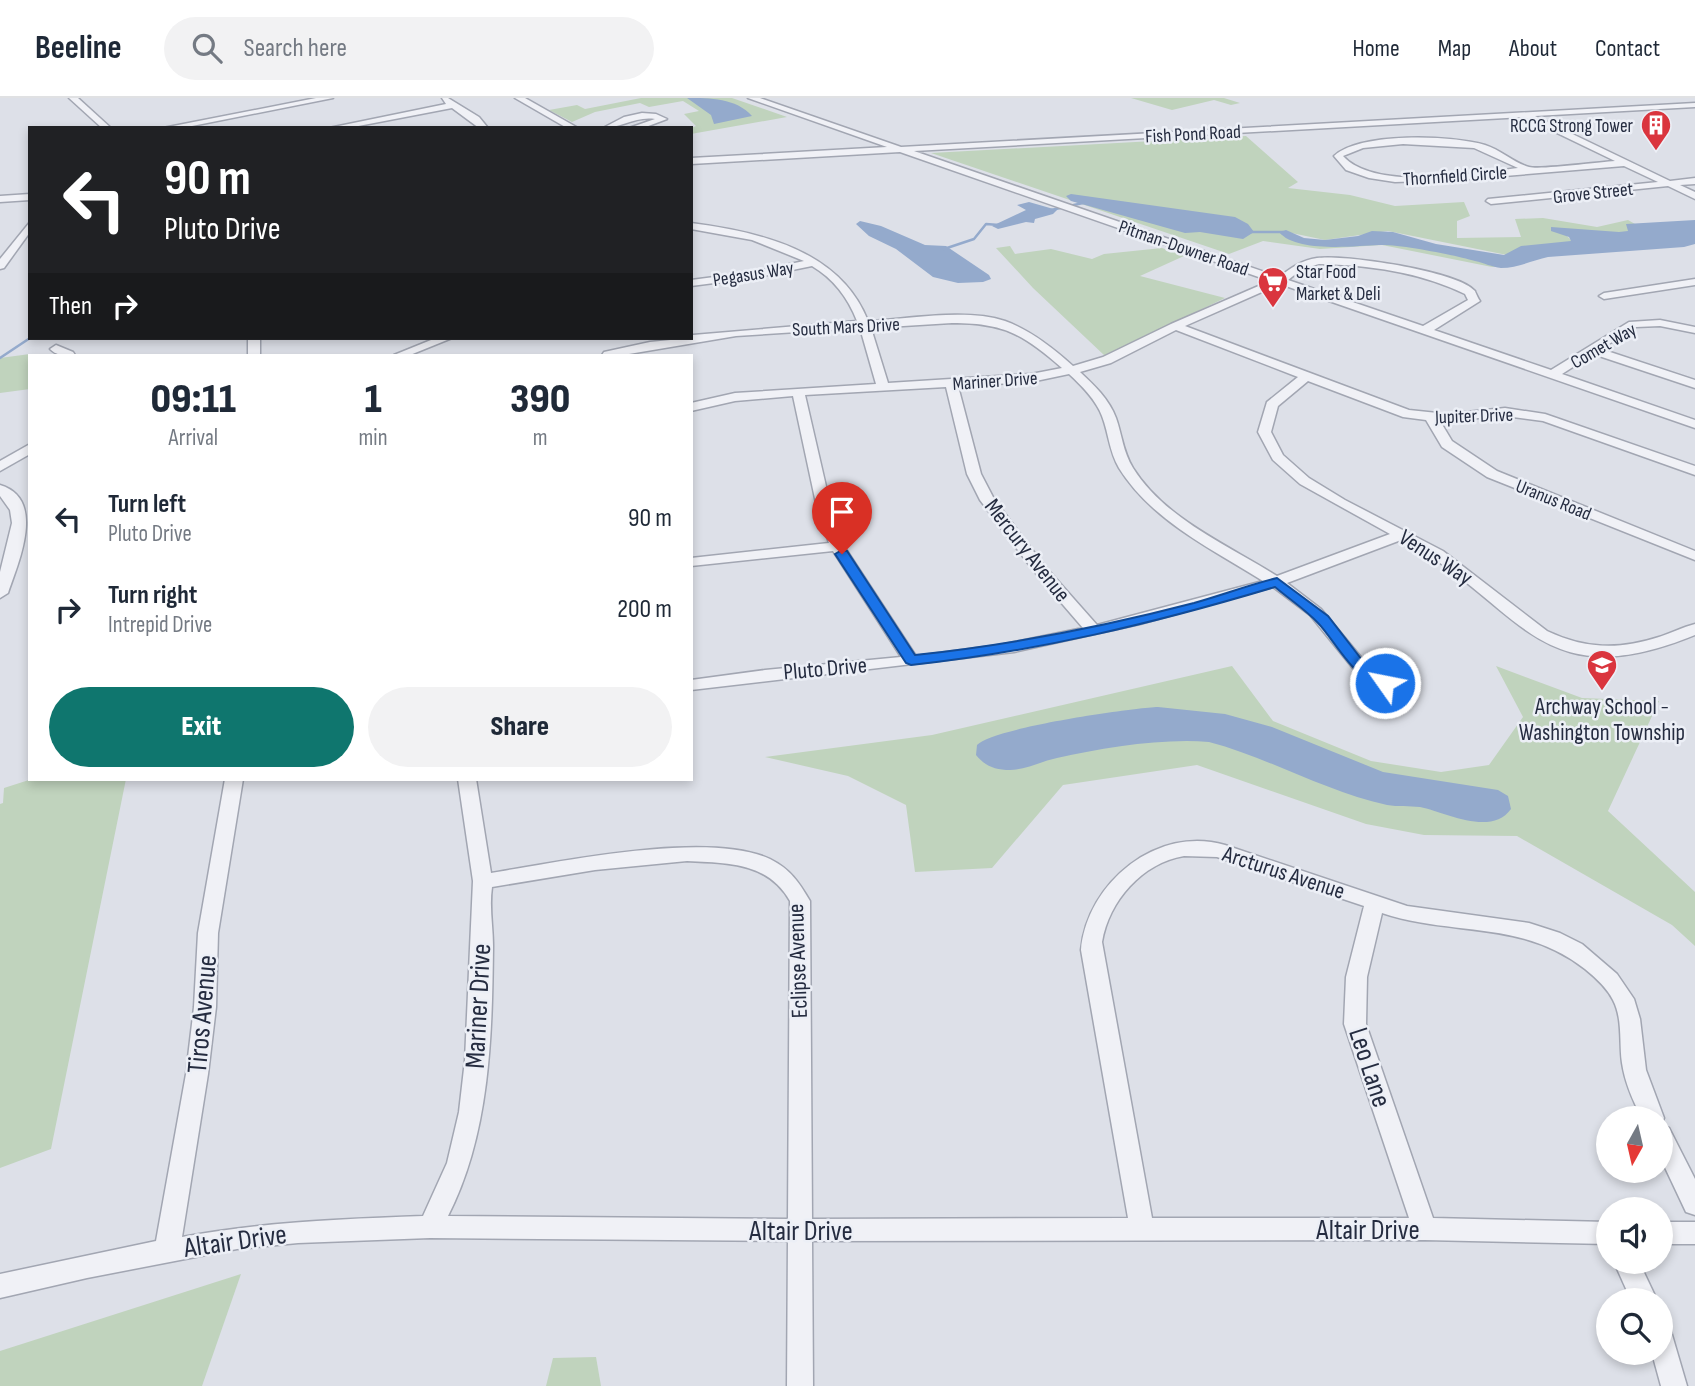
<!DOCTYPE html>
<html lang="en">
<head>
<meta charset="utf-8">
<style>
  body { margin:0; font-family:"Sofia Sans Condensed",sans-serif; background:#f2f2f3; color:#1f2937; height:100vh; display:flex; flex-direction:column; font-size:26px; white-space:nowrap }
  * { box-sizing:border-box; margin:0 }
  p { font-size:23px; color:#747a83 }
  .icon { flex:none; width:38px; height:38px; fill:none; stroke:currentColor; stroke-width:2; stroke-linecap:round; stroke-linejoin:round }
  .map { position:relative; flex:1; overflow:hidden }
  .drawer { position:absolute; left:28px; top:256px; width:665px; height:427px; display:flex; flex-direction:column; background:#fff; border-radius:0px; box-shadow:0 4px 10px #0003 }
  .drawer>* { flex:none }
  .hud { position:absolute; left:28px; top:28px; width:665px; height:214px; border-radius:0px; box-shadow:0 4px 10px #0003; background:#202124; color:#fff; overflow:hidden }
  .needle { width:46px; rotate:188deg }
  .fabs { position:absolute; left:1596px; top:1008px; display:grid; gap:14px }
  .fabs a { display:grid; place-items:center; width:77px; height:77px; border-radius:50%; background:#fff; box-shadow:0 4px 10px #0003; font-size:35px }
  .pin { position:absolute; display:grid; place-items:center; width:60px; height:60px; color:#fff; margin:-72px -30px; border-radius:50% 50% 50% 0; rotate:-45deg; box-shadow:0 0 7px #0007 }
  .pin .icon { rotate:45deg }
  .me { position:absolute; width:77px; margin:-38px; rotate:303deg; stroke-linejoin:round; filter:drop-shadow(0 0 5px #0008) }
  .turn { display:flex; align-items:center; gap:24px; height:147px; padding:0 21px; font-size:32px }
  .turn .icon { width:91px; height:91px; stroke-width:2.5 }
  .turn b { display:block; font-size:49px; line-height:60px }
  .then { display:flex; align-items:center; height:66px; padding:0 21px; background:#0003; gap:14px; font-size:26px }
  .eta { display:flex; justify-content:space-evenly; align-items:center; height:119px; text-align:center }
  .eta b { font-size:42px; font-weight:800; line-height:49px }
  .primary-button { display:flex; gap:14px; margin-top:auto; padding:14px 21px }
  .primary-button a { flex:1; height:80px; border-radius:42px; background:#0f766e; color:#fff; font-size:28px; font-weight:800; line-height:80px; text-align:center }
  .primary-button a+a { background:#f2f2f3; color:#1f2937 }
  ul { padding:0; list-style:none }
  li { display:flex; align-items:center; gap:21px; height:91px; padding:0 21px }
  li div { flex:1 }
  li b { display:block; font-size:26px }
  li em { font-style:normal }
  header { display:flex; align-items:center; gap:42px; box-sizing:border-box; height:98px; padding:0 35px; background:#fff; border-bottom:2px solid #e0e1e3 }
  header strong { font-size:33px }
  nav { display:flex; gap:38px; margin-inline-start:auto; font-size:24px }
  .search { width:490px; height:63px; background:#f2f2f3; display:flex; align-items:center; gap:18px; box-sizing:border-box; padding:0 24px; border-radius:38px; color:#747a83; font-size:26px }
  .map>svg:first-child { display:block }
  .green { fill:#c0d3bd }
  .water { fill:#94aacc }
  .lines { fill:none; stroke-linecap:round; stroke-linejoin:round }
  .stream { stroke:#94aacc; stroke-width:2.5 }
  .minor-casing { stroke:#a2a6b2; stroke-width:3 }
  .minor { fill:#f0f1f6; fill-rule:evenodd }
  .route { fill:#1a73e8; stroke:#114b97; stroke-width:2 }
  .labels { text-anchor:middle; stroke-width:5; stroke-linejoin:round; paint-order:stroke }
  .far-poi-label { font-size:19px; fill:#252c40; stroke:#eceff6; text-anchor:end }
  .far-street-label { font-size:19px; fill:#252c40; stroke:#eceff6 }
  .street-label { font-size:23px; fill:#252c40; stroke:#eceff6 }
  .poi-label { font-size:23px; fill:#252c40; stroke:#eceff6 }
  .near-street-label { font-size:28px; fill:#252c40; stroke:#eceff6 }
</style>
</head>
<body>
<header>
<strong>Beeline</strong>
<div class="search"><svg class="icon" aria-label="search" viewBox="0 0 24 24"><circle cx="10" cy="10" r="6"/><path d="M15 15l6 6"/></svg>Search here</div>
<nav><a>Home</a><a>Map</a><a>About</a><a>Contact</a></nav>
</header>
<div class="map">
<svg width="1695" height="1288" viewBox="0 0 1695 1288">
  <rect width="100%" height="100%" fill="#dde0e8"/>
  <g class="green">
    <polygon points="641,0 732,0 787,19 691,36 691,30 696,28 684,16 699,13 683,3 649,9 640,5 595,14 572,24 549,12 577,7 585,11"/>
    <polygon points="1131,0 1224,0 1240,5 1231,7 1214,2 1172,12"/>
    <polygon points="1246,38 1298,84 1288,90 1350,97 1395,108 1464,104 1470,118 1457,123 1457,140 1521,139 1515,121 1543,120 1597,129 1628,122 1642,130 1627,137 1560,131 1574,145 1507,157 1388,133 1325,142 1282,133 1291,142 1395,144 1523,166 1492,169 1382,147 1320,151 1263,143 1229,156 931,55"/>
    <polygon points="1010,148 1015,156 1051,151 1092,161 1104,156 1162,150 1184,158 1140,178 1225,200 1105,258 1033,190 996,150"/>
    <polygon points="30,256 30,291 0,295 0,260"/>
    <polygon points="1232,568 1273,623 1371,663 1441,674 1489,667 1523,619 1496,568 1582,600 1659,603 1608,713 1695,794 1695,848 1672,827 1517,738 1424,737 1366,726 1197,667 1063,687 992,770 915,774 906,707 848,678 765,659 932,637"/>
    <polygon points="32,681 126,681 51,1051 0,1070 0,706 3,705 4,690"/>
    <polygon points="241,1176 202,1288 0,1288 0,1253"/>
    <polygon points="596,1259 601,1288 546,1288 553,1260"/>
  </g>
  <g class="water">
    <path d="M687,0C710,0 736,0 752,18L714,26L711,17Z"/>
    <polygon points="1071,96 1235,119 1248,126 1254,134 1243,141 1200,134 1185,135 1071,103 1066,98"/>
    <polygon points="1029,104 1057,112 1053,116 1035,121 1034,125 1026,124 998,131 992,128 1026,112 1017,107"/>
    <path d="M1695,122V146L1684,149L1548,159C1533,162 1518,170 1501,170C1492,169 1484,165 1475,163C1454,157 1400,146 1379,147C1355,148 1296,155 1279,134L1286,132L1304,140L1325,142L1358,138L1372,133L1393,134L1436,146L1504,157L1521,148L1571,143L1569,139L1551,133V129L1619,134L1628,133L1626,126Z"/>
    <polygon points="860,123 881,128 925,147 946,148 989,177 991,181 983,184 958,185 933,179 896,151 869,138 856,126"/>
    <path d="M1158,609L1225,616L1272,629L1383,674L1498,692L1508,698L1511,711C1491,739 1445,714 1420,709C1409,708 1398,709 1387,707C1326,694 1270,660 1209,644C1162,640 1103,650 1057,660C1042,663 1026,672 1010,672C995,672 985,668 976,657L977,647C992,630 1131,610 1158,609Z"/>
  </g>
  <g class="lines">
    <g class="stream">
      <polyline points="1051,112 1083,105"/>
      <polyline points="1250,134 1283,134"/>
      <polyline points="944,151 974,141 986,126 999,127"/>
      <polyline points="0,260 30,240"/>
    </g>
    <g class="minor-casing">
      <g id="minor">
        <polygon points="69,0 78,0 111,30 102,30"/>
        <polygon points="316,0 333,0 182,30 163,30"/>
        <polygon points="442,0 448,0 479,19 488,30 479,30 452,10 348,30 329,30 446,6"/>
        <polygon points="515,0 525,0 578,30 567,30"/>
        <path d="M748,0H760L901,49L1695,5V9L1535,18L1670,83L1695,80V86L1680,87L1695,94V101L1668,88L1491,106L1486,103L1488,101L1658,84L1624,68L1456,82L1395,84L1369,80L1346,72L1334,58C1360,34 1452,37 1485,47C1501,52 1514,65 1529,69C1541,72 1598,64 1615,63L1524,19L914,53L1279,179C1291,170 1302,162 1317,160C1344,156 1458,173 1475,193C1475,194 1479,202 1480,203L1434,232L1551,272L1629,224L1660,222L1695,229V235L1660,228L1636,229L1601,251L1695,282V290L1593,256L1562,276L1695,322V330L1280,186L1185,228L1409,312L1447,316L1505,310L1545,316L1695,368V377L1543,323L1505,318L1440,323L1452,343L1497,373L1695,453V462L1487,379L1442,349L1426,322L1403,319L1308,283L1278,308L1271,334L1283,357L1309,380L1345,402L1443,453L1547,533C1585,551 1619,552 1659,539C1671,535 1683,529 1695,526V537C1534,603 1521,502 1401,442L1287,485L1321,511L1365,564L1392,581L1394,585L1386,590L1356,574L1310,517L1273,489L1140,526L1014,554L691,592V582L765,572L901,559L833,453L691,468V460L829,445L817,410L793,298L735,303L691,313V305L735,295L876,286L860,230L736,238L623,257H602L604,254L650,244L691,240L693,237L857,223C848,200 834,181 812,168L753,180L691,188V182L753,174L804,163L752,142L691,131V125C760,134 840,152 868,223C908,221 967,210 1005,223C1030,232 1053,250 1073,268L1103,259L1171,226L1270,183L900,54L691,66V60L887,49ZM1403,46L1474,50L1518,70C1474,75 1376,94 1343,58L1363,50ZM1319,166C1369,167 1420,174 1465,196L1468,202L1423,228L1288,182L1302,171ZM952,225C1004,225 1023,236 1062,270L1031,276L888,285L871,230ZM1176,232L1298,279L1267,304L1258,334L1273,362L1300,386L1390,436L1277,478C1228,447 1165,421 1133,370C1123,354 1122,337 1116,320C1109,301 1094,287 1080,274L1111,265ZM1069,276C1082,288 1096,302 1102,318C1109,336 1109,353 1119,370C1152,423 1212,451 1263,483L1097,527L1043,466L994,401L981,376L958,288L1031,284ZM946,289L967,376L980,402L1033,472L1083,530L1000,547L916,558L844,448L831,410L805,297Z"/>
        <path d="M642,15L656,16L667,21L643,30H629L655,21C636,18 621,30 603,30L624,19Z"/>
        <polygon points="30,96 30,102 0,104 0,98"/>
        <polygon points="30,124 30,134 4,170 0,171 0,161"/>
        <polygon points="1695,181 1695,187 1604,201 1599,198 1604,195"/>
        <rect x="248" y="240" width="12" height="17"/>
        <polygon points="436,240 452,240 410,257 394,257"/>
        <path d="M56,247L73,254L75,257C66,258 57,258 50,251Z"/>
        <polygon points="30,346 30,356 0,373 0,363"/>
        <path d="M0,387C47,401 18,465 8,495L0,500V474L12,425L10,412L0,398Z"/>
        <path d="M225,681H243L218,835L216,909L208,976L182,1139C262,1124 341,1121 423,1118L447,1065L459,1014L465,962L473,783L458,681H476L491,775C558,764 709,732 770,761C790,771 799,784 810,803L812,1121L1128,1120L1081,852C1087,785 1157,727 1225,747L1407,808L1529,825L1560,835L1582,846L1617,876L1634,901L1640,921L1646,972L1664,1020L1661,1027L1669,1030L1695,1081V1117L1686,1114L1661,1061V1020H1642C1633,1003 1625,985 1622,965C1619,945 1623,921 1613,902C1607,890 1595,879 1585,871C1521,821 1454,839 1382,815L1367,879L1366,926L1433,1120L1608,1124V1146L1425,1142L812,1143L813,1288H787L788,1143L430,1140L298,1145L237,1151L87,1180L0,1200V1176L156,1143L186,976L194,909L198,835ZM1184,758L1217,759L1364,808L1346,879L1344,926L1409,1120H1152L1102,844C1109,803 1142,765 1184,758ZM687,763C727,765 768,764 790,803L788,1121L448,1118C490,1036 492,939 493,848C493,828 489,809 492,789L595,772Z"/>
        <rect x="1661" y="1124" width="34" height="22"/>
        <polygon points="1614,1164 1639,1164 1657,1202 1631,1202"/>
        <polygon points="1661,1226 1670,1230 1687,1288 1661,1288 1652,1255 1661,1255"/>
      </g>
    </g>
    <use href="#minor" class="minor"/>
  </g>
  <path class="route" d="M842,452L847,453L915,557C1010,547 1102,529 1194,505C1222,497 1249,487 1277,480L1328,518L1366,567L1393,585L1391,588C1361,595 1335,542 1318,525C1306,512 1289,501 1275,489C1155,525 1035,554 911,567L906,565L835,456Z"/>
  <defs>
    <g id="building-pin" transform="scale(1.575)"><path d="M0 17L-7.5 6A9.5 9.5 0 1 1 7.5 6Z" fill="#da353e" stroke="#eceff6"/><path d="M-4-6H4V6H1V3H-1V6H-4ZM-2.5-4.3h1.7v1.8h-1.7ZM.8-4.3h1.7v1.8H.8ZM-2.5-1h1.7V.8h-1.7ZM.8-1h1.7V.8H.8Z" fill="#fff"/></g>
    <g id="supermarket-pin" transform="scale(1.575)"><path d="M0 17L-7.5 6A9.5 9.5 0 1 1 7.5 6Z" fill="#da353e" stroke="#eceff6"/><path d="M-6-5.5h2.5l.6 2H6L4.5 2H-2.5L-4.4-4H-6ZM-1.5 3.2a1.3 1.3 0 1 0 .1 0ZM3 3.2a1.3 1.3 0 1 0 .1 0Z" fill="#fff"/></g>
    <g id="school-pin" transform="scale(1.575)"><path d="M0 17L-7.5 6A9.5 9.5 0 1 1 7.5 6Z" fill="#da353e" stroke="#eceff6"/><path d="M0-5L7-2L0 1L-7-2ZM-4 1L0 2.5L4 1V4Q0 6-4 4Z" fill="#fff"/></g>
  </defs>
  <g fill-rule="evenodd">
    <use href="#building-pin" x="1656" y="27"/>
    <use href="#supermarket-pin" x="1273" y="184"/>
    <use href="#school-pin" x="1602" y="567"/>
  </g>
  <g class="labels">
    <g class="far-poi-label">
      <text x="1633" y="34">RCCG Strong Tower</text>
      <text x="1296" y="180" text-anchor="start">Star Food<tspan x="1296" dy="22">Market &amp; Deli</tspan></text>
    </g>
    <g class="far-street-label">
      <text transform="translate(1193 35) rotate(-3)" y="7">Fish Pond Road</text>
      <text transform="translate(1455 77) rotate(-4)" y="7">Thornfield Circle</text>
      <text transform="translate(1593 94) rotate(-6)" y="7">Grove Street</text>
      <text transform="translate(1184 149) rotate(19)" y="7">Pitman-Downer Road</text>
      <text transform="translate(753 175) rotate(-9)" y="7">Pegasus Way</text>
      <text transform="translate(846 228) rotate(-3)" y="7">South Mars Drive</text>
      <text transform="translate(1603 247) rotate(-30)" y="7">Comet Way</text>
      <text transform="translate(995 282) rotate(-4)" y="7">Mariner Drive</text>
      <text transform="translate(1474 317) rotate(-2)" y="7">Jupiter Drive</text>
      <text transform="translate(1554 401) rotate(22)" y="7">Uranus Road</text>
    </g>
    <g class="street-label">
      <text transform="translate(1028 452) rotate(52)" y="8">Mercury Avenue</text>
      <text transform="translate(1436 459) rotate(33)" y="8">Venus Way</text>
      <text transform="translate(825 570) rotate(-5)" y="8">Pluto Drive</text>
      <text transform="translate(1284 774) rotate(18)" y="8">Arcturus Avenue</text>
      <text transform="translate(797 863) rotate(-92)" y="8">Eclipse Avenue</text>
    </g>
    <g class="poi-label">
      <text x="1602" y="616">Archway School -<tspan x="1602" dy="26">Washington Township</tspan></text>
    </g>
    <g class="near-street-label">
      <text transform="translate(477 908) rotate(-87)" y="10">Mariner Drive</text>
      <text transform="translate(201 916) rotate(-85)" y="10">Tiros Avenue</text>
      <text transform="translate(1371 969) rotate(72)" y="10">Leo Lane</text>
      <text x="1368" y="1141">Altair Drive</text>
      <text x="801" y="1142">Altair Drive</text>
      <text transform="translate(235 1142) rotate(-8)" y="10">Altair Drive</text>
    </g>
  </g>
</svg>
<div class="fabs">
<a><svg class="needle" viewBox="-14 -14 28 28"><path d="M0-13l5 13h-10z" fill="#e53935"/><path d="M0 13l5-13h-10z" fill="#747a83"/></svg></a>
<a><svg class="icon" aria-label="sound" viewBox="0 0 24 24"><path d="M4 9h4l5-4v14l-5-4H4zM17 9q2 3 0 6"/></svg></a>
<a><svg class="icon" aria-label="search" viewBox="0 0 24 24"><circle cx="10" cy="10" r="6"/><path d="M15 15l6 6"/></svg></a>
</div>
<div class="pin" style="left:842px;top:456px;background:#d93025"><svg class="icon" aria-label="arrive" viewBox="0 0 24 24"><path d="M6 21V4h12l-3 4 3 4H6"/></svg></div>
<svg class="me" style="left:1385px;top:585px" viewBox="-20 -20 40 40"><circle r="17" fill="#1a73e8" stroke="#fff" stroke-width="3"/><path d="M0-11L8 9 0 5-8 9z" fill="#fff"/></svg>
<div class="hud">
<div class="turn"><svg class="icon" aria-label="left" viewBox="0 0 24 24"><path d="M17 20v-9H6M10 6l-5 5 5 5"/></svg><div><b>90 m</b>Pluto Drive</div></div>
<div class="then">Then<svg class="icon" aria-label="right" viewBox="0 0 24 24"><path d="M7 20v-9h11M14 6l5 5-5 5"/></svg></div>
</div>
<section class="drawer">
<div class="eta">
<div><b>09:11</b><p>Arrival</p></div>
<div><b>1</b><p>min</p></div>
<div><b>390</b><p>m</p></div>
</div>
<ul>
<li><svg class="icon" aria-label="left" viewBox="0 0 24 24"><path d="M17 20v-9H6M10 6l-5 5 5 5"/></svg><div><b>Turn left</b><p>Pluto Drive</p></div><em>90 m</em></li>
<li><svg class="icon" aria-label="right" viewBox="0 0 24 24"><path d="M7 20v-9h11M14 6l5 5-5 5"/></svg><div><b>Turn right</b><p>Intrepid Drive</p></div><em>200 m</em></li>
</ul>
<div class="primary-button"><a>Exit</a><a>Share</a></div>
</section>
</div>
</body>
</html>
